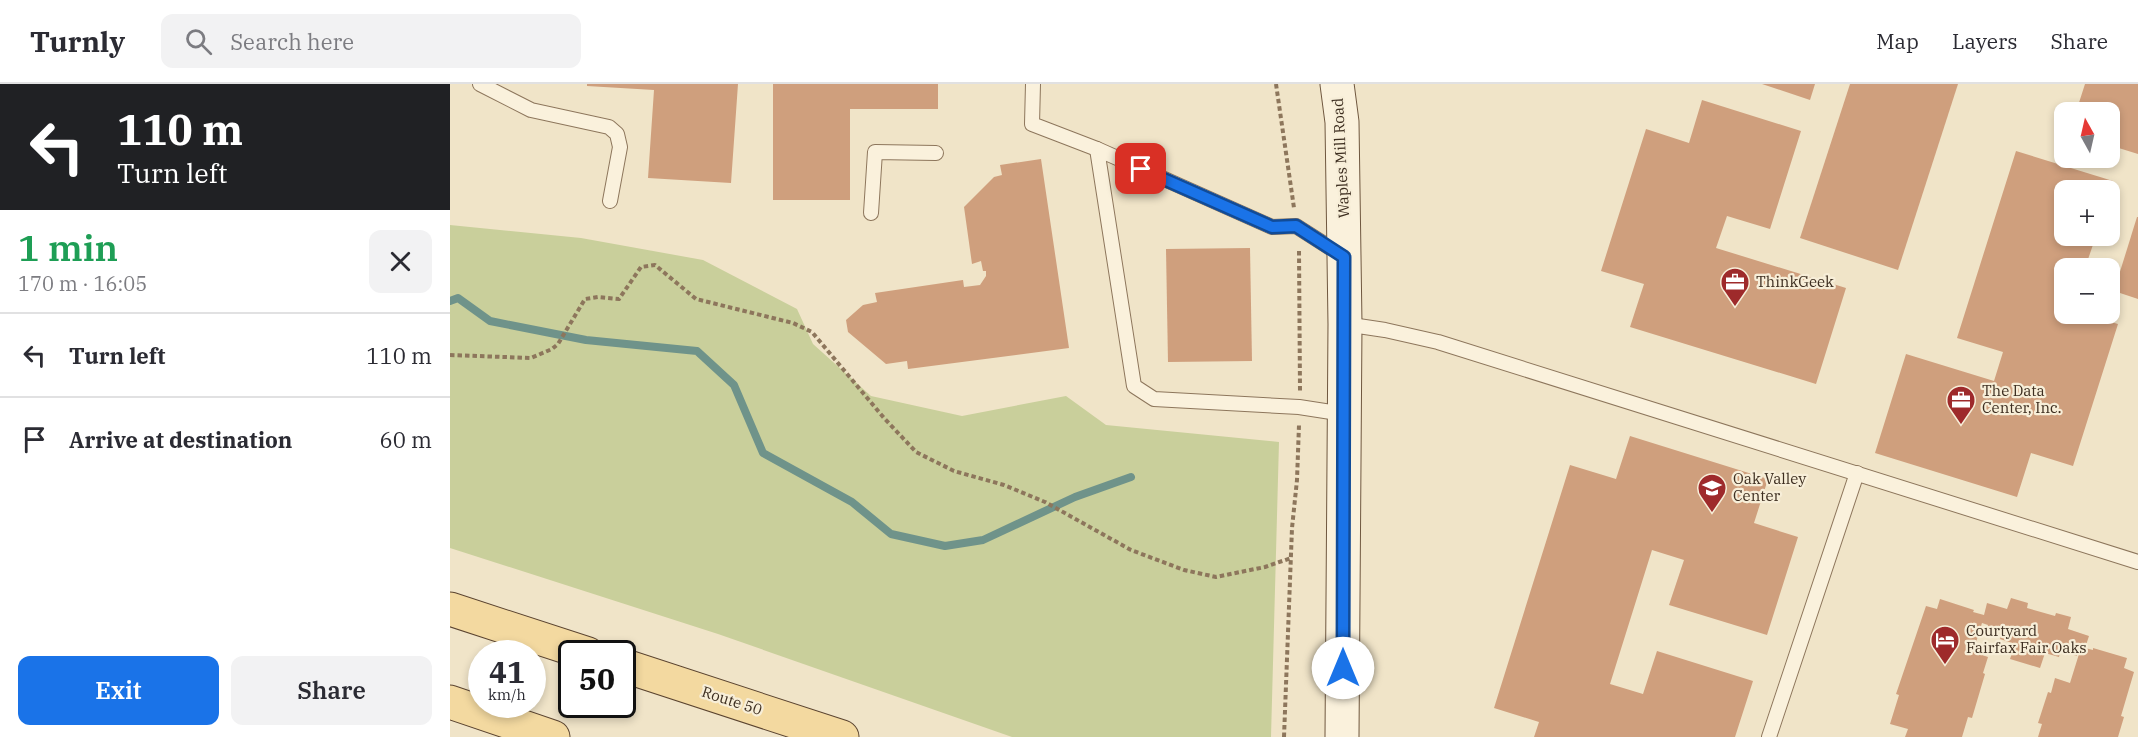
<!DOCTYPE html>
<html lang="en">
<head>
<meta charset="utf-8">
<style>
  body { margin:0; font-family:"IBM Plex Serif",serif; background:#f2f2f3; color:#2b2b33; height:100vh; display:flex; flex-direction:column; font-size:22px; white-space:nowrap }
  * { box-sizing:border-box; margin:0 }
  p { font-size:20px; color:#7c7c81 }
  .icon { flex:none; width:33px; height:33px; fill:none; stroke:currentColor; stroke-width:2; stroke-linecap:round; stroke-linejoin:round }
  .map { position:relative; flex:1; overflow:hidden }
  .details { display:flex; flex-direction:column; background:#fff; width:450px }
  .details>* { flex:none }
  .banner { background:#202124; color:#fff; overflow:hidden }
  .needle { width:39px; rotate:352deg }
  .buttons { position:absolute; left:1604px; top:18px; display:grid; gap:12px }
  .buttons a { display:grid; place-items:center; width:66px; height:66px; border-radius:12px; background:#fff; box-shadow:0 3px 9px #0003; font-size:30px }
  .speed { position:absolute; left:18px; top:556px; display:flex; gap:12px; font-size:30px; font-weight:700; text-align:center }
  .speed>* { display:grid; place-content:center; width:78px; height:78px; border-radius:50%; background:#fff; box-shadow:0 3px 9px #0003; line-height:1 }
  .speed small { font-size:15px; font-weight:400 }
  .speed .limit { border:3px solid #111; border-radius:9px; background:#fff; color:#111 }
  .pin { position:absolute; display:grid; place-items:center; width:51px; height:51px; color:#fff; margin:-26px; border-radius:12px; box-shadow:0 3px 9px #0006 }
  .me { position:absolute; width:66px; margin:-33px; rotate:0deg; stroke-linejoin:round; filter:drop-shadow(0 0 4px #0008) }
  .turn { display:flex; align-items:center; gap:21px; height:126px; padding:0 18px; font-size:27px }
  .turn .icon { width:78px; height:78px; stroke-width:2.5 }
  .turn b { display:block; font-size:42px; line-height:51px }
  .round { display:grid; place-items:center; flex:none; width:63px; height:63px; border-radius:12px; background:#f2f2f3 }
  .head { display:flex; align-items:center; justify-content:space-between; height:102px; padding:0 18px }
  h1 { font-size:36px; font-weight:600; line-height:45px; color:#1e9e55 }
  .primary-button { display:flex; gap:12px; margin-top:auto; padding:12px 18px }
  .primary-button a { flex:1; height:69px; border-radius:12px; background:#1a73e8; color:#fff; font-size:24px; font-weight:600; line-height:69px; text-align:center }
  .primary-button a+a { background:#f2f2f3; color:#2b2b33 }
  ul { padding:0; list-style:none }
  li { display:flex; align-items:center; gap:18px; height:84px; padding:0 18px; border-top:2px solid #e1e1e2 }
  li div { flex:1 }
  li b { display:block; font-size:22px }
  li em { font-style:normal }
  header { display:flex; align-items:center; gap:36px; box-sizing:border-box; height:84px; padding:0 30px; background:#fff; border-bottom:2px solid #e1e1e2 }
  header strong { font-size:28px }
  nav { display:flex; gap:33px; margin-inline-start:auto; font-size:21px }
  .search { width:420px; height:54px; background:#f2f2f3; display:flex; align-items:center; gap:15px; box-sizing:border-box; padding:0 21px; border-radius:12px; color:#7c7c81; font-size:22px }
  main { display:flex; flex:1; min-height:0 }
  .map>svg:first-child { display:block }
  .green { fill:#c9cf9b }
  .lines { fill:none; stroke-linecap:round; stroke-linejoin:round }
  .stream { stroke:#6f938a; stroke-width:8 }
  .building { fill:#cf9f7d }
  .lane-casing { stroke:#8d765c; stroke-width:16 }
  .secondary-casing { stroke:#6f573f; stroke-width:35 }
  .primary-casing { stroke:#5b4430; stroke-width:35 }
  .path { stroke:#8d765c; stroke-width:4; stroke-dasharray:4.5 3; stroke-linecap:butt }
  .lane { stroke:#faf1dc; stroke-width:14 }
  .secondary { stroke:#faf1dc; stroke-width:33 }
  .primary { stroke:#f3d9a0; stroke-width:33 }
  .route-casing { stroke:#114b97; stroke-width:15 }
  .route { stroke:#1a73e8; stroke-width:10 }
  .labels { text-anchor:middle; stroke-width:4.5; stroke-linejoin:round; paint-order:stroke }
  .street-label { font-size:15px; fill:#3d2e20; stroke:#f7eed8 }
  .poi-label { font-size:15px; fill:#3d2e20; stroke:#f7eed8; text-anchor:start }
</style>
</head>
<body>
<header>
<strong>Turnly</strong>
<div class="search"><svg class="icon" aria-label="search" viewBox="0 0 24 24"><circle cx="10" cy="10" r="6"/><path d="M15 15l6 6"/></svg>Search here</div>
<nav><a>Map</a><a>Layers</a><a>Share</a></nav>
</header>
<main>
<section class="details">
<div class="banner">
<div class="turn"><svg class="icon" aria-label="left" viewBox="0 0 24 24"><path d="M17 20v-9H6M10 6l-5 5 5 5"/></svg><div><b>110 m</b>Turn left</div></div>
</div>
<div class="head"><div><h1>1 min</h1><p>170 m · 16:05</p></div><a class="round"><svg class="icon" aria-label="close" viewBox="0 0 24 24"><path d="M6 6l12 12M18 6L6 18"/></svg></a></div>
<ul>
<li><svg class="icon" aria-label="left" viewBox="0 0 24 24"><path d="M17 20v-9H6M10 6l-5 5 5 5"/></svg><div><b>Turn left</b></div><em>110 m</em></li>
<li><svg class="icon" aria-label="arrive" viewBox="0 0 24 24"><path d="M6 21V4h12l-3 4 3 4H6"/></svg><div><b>Arrive at destination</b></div><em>60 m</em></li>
</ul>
<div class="primary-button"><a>Exit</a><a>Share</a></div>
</section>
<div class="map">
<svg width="1688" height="653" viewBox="0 0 1688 653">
  <rect width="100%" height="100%" fill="#f0e4c8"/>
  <polygon class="green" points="0,141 131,154 253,176 347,225 363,260 421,312 512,332 616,312 656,341 829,358 821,653 562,653 268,550 0,464"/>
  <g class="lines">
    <polyline class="stream" points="0,217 8,214 40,237 136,256 247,267 284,301 313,369 402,418 441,450 495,462 533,456 625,413 681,393"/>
  </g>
  <g class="building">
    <polygon points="137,0 288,0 281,99 198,94 204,6 137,2"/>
    <polygon points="323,0 488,0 488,25 400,25 400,116 323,116"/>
    <polygon points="1312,0 1365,0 1360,16"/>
    <polygon points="1400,0 1508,0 1448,186 1350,154"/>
    <polygon points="1635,0 1688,0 1688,70 1659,61 1659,28 1626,28"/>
    <polygon points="1252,16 1351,47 1320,145 1277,132 1266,164 1396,204 1366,300 1180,243 1194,200 1151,187 1196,45 1239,59"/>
    <polygon points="1566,67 1663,97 1660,106 1614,106 1614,152 1646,152 1635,184 1614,184 1614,230 1634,230 1668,240 1623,382 1581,369 1567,413 1425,369 1456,270 1544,297 1553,268 1507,254"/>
    <polygon points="591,75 619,264 458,285 457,277 436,280 398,248 396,236 413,221 427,218 425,209 513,196 514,203 530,201 536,192 536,187 533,187 531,177 522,180 514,123 544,93 552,91 550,81"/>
    <polygon points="1687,133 1688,133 1688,215 1664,207"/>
    <polygon points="800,164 802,277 718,278 716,165"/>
    <polygon points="1180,352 1318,395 1304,439 1348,453 1317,551 1219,521 1234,476 1202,466 1160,600 1193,610 1207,567 1303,597 1285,653 1084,653 1089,638 1044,624 1120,381 1166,395"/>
    <polygon points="1561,514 1578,519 1577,524 1605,532 1606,529 1621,533 1618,545 1639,552 1635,564 1643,566 1643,564 1677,574 1674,584 1684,588 1671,632 1674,633 1668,653 1588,653 1592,640 1588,639 1598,608 1601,609 1605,594 1620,599 1629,570 1627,569 1627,572 1617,569 1618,566 1611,563 1609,573 1595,569 1590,584 1560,575 1565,560 1550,555 1553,546 1549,545 1548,547 1537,544 1538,541 1532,539 1523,568 1538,573 1533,589 1535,590 1522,634 1518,633 1512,653 1455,653 1458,645 1440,640 1449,611 1446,610 1476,522 1487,525 1490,515 1524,526 1523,528 1534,531 1537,519 1557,525"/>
  </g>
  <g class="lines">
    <g class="lane-casing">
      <g id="lane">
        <polyline points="30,0 81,26 159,43 167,50 170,63 160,117"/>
        <polyline points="583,0 582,40 647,65"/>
        <polyline points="421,129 425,68 486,69"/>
        <polyline points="893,172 846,142 822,143 647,65 684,302 704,315 849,323 894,330"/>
        <polyline points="895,240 935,246 988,258 1688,478"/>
        <polyline points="1319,653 1407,389"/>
      </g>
    </g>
    <g class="secondary-casing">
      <polyline id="secondary" points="887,0 892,38 895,240 892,653"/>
    </g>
    <g class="primary-casing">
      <g id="primary">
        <polyline points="0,525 138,570"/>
        <polyline points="172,581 392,653"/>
        <polyline points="0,618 103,653"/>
      </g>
    </g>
    <g class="path">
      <polyline points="826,0 844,124"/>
      <polyline points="849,167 850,307"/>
      <polyline points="0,271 81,274 102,265 108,260 135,215 148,213 169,215 191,183 205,181 246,215 343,239 362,248 434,334 466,368 504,387 554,401 595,418 681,466 734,486 766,493 815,483 841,474"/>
      <polyline points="834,653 842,444 847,396 849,341"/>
    </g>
    <use href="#lane" class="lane"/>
    <use href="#secondary" class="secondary"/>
    <use href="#primary" class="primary"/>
  </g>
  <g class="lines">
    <g class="route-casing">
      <polyline id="route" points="691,85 822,143 846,142 894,173 893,584"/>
    </g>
    <use href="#route" class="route"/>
  </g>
  <defs>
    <g id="office-pin" transform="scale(1.5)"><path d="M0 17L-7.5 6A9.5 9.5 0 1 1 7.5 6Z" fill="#9e2a2b" stroke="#f7eed8"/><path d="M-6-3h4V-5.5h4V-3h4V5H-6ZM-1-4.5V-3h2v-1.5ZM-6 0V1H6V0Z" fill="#fff"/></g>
    <g id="school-pin" transform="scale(1.5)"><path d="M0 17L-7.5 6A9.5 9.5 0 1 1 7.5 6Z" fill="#9e2a2b" stroke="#f7eed8"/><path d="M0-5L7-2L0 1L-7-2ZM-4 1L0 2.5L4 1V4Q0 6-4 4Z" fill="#fff"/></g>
    <g id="hotel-pin" transform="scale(1.5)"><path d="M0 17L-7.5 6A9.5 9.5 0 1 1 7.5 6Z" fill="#9e2a2b" stroke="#f7eed8"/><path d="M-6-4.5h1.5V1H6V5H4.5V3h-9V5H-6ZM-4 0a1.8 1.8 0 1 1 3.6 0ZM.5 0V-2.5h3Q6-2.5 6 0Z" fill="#fff"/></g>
  </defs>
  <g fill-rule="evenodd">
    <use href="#office-pin" x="1285" y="198"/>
    <use href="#office-pin" x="1511" y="316"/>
    <use href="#school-pin" x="1262" y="404"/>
    <use href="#hotel-pin" x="1495" y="556"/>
  </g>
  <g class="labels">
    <g class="street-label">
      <text transform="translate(891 74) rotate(-93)" y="5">Waples Mill Road</text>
      <text transform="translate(282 617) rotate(18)" y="5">Route 50</text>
    </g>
    <g class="poi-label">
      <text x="1306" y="203">ThinkGeek</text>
      <text x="1532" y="312">The Data<tspan x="1532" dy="17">Center, Inc.</tspan></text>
      <text x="1283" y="400">Oak Valley<tspan x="1283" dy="17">Center</tspan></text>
      <text x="1516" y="552">Courtyard<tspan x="1516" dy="17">Fairfax Fair Oaks</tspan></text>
    </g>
  </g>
</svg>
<div class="buttons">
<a><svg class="needle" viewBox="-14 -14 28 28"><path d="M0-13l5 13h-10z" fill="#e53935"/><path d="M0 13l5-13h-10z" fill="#7c7c81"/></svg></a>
<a>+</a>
<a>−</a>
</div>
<div class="speed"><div>41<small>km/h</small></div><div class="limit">50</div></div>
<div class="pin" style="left:691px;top:85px;background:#d93025"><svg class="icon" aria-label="arrive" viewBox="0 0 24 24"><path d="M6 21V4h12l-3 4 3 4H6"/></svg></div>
<svg class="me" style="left:893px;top:584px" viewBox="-20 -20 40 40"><circle r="19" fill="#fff"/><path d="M0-13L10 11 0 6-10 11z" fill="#1a73e8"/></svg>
</div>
</main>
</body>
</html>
